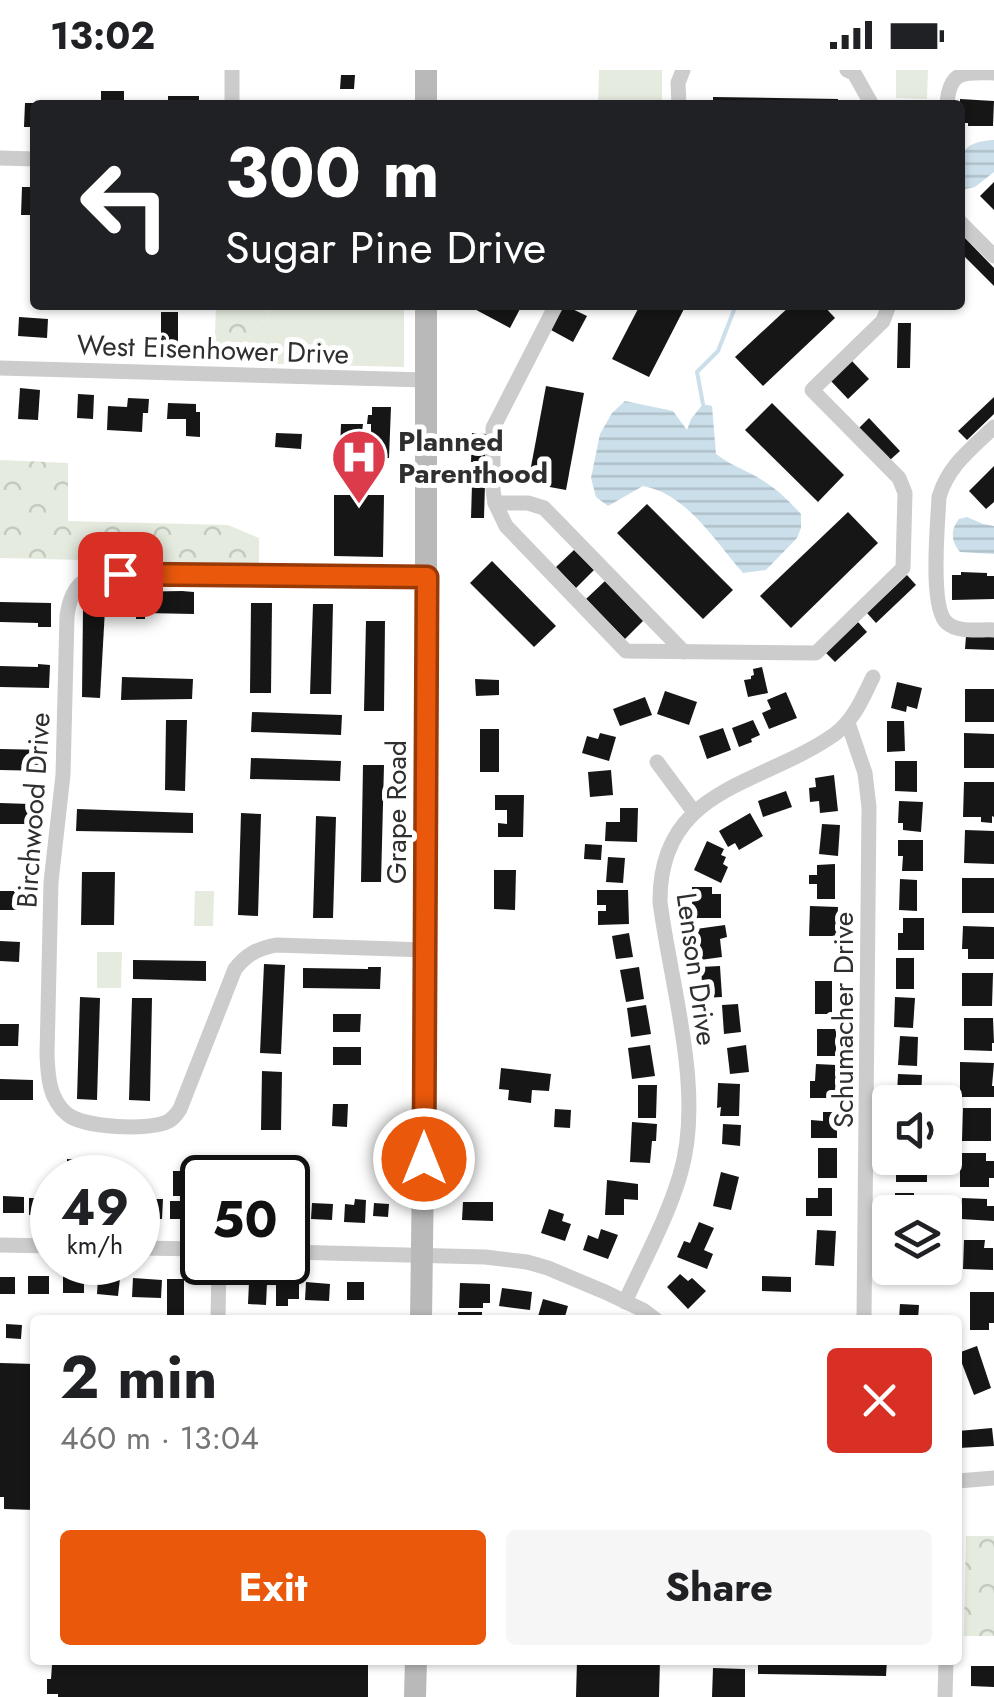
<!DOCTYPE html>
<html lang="en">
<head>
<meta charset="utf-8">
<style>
  body { margin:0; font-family:Jost,sans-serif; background:#f6f6f6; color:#202124; height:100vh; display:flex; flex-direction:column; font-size:38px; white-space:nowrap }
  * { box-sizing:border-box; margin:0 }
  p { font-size:32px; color:#757577 }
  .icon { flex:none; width:55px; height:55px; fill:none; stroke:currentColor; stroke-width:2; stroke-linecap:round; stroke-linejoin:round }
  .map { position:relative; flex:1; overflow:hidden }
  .panel { position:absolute; left:30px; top:1245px; width:932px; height:350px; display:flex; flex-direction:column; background:#fff; border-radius:10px; box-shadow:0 2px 8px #0004 }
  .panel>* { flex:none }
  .banner { position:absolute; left:30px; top:30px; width:935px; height:210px; border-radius:10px; box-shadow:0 2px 8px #0004; background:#202124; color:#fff; overflow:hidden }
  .buttons { position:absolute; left:872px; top:1015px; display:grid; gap:20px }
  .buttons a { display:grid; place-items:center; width:90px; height:90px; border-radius:10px; background:#fff; box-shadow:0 2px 8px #0004; font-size:50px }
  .speed { position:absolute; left:30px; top:1085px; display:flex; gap:20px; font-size:50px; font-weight:700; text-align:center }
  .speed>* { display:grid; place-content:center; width:130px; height:130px; border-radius:50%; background:#fff; box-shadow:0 2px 8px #0004; line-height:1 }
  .speed small { font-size:25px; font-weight:400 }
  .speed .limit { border:5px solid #111; border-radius:15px; background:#fff; color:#111 }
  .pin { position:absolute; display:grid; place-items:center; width:85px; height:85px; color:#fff; margin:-42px; border-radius:20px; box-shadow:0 5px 15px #0006 }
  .me { position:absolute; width:110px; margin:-55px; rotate:0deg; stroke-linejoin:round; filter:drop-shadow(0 0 8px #0008) }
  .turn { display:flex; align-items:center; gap:35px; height:210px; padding:0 30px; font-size:45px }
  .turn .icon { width:130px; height:130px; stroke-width:2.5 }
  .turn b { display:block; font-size:70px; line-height:85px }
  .round { display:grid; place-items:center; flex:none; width:105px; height:105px; border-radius:10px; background:#f6f6f6 }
  .headline { display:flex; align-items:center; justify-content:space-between; height:170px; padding:0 30px }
  h1 { font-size:60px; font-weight:700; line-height:75px }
  .button { display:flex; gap:20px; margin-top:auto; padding:20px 30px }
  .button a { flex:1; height:115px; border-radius:10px; background:#ea580c; color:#fff; font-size:40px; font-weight:700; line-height:115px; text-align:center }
  .button a+a { background:#f6f6f6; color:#202124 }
  .status { display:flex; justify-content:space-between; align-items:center; height:70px; padding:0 50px; background:#fff; direction:ltr }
  .status svg { height:28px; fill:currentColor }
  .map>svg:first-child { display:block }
  .green { fill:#e5ebde }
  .forest { fill:url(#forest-crowns) }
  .water { fill:url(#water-rules) }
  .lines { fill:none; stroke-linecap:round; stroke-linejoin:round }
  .stream { stroke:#cbdfea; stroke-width:4 }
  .building { fill:#161616 }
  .street { stroke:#ccc; stroke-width:15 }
  .secondary { stroke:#b9b9b9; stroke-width:22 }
  .route-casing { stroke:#983908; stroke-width:25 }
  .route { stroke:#ea580c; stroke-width:18 }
  .labels { text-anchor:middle; stroke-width:10; stroke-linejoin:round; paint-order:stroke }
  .street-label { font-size:28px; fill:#2f2f2f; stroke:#fff }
  .poi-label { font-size:28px; font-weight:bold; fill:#2f2f2f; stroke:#fff; text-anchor:start }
</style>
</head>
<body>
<div class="status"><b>13:02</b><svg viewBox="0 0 49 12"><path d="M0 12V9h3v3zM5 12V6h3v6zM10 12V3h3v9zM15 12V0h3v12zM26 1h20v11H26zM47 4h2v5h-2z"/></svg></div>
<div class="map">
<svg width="994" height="1627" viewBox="0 0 994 1627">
  <defs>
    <pattern id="forest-crowns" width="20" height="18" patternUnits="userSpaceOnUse" patternTransform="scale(2.5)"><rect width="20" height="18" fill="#e5ebde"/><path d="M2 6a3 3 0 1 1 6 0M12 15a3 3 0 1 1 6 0" fill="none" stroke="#c5cabf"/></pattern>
    <pattern id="water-rules" width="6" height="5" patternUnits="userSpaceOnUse" patternTransform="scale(2.5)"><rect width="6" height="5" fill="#cbdfea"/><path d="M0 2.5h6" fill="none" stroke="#afc0c9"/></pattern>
  </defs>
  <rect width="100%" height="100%" fill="#fff"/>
  <g class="green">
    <polygon points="599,0 662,0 662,35 598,35"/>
    <polygon points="896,0 928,0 927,29 896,28"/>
    <polygon points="268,235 404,235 404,297 248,293 250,261 267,248"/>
    <polygon points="195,821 214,821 213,856 194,856"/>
    <polygon points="97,882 122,882 121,918 97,918"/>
  </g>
  <g class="forest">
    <polygon points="216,235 268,235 267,248 250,261 248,293 214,292"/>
    <polygon points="0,390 68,393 68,451 228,455 259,468 259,494 0,488"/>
    <polygon points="966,1466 994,1466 994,1566 964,1566"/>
  </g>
  <g class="water">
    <path d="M994,70V102L975,117L965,119L960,116C960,85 959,72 994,70Z"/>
    <path d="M625,331L673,341L687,360L691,349L703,334L712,336L716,384C731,396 749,401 765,412C779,421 790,432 801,444V458L797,468L766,500L743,503C715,471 687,424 643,416L608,436L596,427L591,408L600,364L612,343Z"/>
    <path d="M967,447L983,454L994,456V484L960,482C951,471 950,460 959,449Z"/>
  </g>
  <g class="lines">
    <polyline class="stream" points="703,334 697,302 718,281 736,235"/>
  </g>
  <g class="building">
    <polygon points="341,5 355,5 354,19 340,19"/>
    <polygon points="101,21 124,21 124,30 147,30 147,35 101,35"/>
    <rect x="168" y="26" width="31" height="9"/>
    <polygon points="713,27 838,29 838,35 713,35"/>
    <polygon points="960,29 994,31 993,56 968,56 968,53 960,53"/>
    <polygon points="25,33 35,33 35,57 24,57"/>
    <polygon points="994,112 994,140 980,126"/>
    <polygon points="22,117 35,117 35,145 21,145"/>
    <polygon points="965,168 994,198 994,216 960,182 960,173"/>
    <polygon points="467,235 522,235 510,258"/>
    <polygon points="564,235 587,246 573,272 551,260"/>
    <polygon points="640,235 686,235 649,307 612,289"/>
    <polygon points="791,235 823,235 835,248 763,316 735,287"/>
    <rect x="161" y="242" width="17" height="30"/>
    <polygon points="19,247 48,249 47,268 18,266"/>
    <polygon points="898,253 911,253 910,298 897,298"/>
    <polygon points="852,291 869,309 848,329 830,310"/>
    <polygon points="546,316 584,323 566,420 528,413"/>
    <polygon points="20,318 40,320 38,350 18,349"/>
    <polygon points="78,324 94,325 93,349 77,348"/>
    <polygon points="994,327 994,344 967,370 958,361"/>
    <polygon points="128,328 149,329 148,343 143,343 142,362 107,360 108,336 127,337"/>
    <polygon points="168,333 196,334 196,342 200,342 200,367 186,366 186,349 167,349"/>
    <polygon points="772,333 844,405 818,432 745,360"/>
    <polygon points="372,337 391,337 389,388 360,387 360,378 340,378 341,354 363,354 362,362 371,362 371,354 367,354 368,345 372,345"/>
    <polygon points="869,348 900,381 890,390 859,358"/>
    <polygon points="276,363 302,364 301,379 275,377"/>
    <polygon points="472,363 486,364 485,393 471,392"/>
    <polygon points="994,396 994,432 986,439 969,421"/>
    <polygon points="472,414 485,414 484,448 471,448"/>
    <polygon points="334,425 384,425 383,487 334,486"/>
    <polygon points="647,434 733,520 703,549 617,463"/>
    <polygon points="848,442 878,473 791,558 760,526"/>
    <polygon points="574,480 594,500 576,518 556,497"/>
    <polygon points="492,491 556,556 534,577 470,513"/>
    <polygon points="961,502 987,503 987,506 994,506 994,529 952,530 952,505 961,505"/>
    <polygon points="907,505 916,515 876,553 867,543"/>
    <polygon points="605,511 643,551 625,569 586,529"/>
    <polygon points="182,521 194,522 194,544 145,543 145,549 136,549 136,542 123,542 123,522"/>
    <polygon points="0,532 51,533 51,557 38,557 38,553 0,552"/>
    <polygon points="251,533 272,533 271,623 250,623"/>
    <polygon points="313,534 333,534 331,624 310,624"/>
    <polygon points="83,538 105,539 100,628 82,627"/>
    <polygon points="366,551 385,551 384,641 364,641"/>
    <polygon points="858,552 867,562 835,592 826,583"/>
    <polygon points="966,566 994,567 994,580 965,579"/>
    <polygon points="38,594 50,595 49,618 0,617 0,596 38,597"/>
    <polygon points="762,597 768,623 748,627 744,610 751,609 751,606 754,605 753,599"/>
    <polygon points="122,607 193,609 192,629 121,630"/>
    <polygon points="475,609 499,610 499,625 476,626"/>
    <polygon points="897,612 922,618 917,639 907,636 906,642 891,638"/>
    <rect x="965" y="619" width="29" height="33"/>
    <polygon points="665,621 697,632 689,655 657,644"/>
    <polygon points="786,622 797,648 769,659 762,643 771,639 767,630"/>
    <polygon points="645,627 652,645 620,656 613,639"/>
    <polygon points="252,642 342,645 341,665 251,662"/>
    <polygon points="166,650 187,650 185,721 165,720"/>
    <polygon points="753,650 760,665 751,669 752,672 739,677 732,658"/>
    <polygon points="887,651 904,651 905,681 887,682"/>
    <polygon points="723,658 731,680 707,689 699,666"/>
    <rect x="480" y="659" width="19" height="43"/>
    <polygon points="600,663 616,667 609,691 582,683 587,666 598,669"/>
    <polygon points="964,663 994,664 994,698 964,698"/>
    <polygon points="0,679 49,680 48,701 0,700"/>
    <polygon points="251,688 341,691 340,711 250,709"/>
    <polygon points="895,691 917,691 917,722 895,721"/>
    <polygon points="363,695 384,695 381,812 361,812"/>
    <polygon points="611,700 613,725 590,727 588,702"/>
    <polygon points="834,705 838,741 820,743 819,731 810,732 809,718 816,717 815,708"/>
    <polygon points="964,712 994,712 994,747 992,746 992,753 981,752 981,747 963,747"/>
    <polygon points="786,721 792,737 763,747 758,731"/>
    <polygon points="495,725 524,725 523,767 498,767 498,753 507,754 507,740 495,740"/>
    <polygon points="899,731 923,732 921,762 903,760 903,753 898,753"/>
    <polygon points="0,733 30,734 29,754 0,754"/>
    <polygon points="620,738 638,738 637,772 605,771 606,752 620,752"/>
    <polygon points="77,739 193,743 193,763 76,761"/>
    <polygon points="241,743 261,744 258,846 238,845"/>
    <polygon points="750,743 763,766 739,780 735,773 728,777 719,761"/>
    <polygon points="316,746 336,747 333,848 313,848"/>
    <polygon points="822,754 840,755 838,786 819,784"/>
    <polygon points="965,760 994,761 994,794 964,793"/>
    <polygon points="898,770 923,770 923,801 902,801 903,786 898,786"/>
    <polygon points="707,771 724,779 721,785 726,787 723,794 728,797 721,813 694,800"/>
    <polygon points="585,774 602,775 601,790 584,789"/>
    <polygon points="608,787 625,788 623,813 606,812"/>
    <polygon points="835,794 835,829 817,829 817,814 809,814 809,805 817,805 817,795"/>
    <polygon points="494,800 516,800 515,840 494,839"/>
    <polygon points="82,802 115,802 114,855 81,855"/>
    <rect x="962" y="808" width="32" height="35"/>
    <polygon points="900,809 917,810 917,841 899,840"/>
    <polygon points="692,817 712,817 712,824 721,824 721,848 692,848"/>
    <polygon points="597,820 628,820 629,854 598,855 598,841 606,841 606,835 597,835"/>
    <rect x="0" y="821" width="21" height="19"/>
    <polygon points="810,836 838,837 837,866 809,866"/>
    <polygon points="903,848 924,848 924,880 898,880 898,863 903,863"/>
    <polygon points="725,855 727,867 720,869 722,887 700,890 696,859"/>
    <polygon points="963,856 994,857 994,889 968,889 968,879 962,879"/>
    <polygon points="629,863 633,887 616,889 612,866"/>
    <polygon points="0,871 20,872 19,892 0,891"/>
    <rect x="896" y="888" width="18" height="31"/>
    <polygon points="133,890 206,891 206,911 133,909"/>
    <polygon points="264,894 285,895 281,984 260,983"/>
    <polygon points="720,896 722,927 703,928 701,897"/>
    <polygon points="368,897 381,897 380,919 303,918 303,898 368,899"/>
    <polygon points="639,897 644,929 626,932 620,900"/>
    <polygon points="962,903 993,903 992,936 962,936"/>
    <rect x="815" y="911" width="17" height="33"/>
    <polygon points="80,927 100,928 97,1030 77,1029"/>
    <polygon points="895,927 915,928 913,958 894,957"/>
    <polygon points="132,928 152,928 150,1031 129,1030"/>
    <polygon points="738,934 741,962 724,964 722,935"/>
    <polygon points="646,935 651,964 631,967 627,938"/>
    <polygon points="333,944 361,944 360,962 333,962"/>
    <polygon points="964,948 993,948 994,973 992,973 992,981 964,980"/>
    <polygon points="0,954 19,954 18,976 0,976"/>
    <rect x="817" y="959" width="19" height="27"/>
    <polygon points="900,966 918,967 917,996 898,995"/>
    <polygon points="650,975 655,1006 632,1009 628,978"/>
    <polygon points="746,975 749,1002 730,1004 727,978"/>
    <rect x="333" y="977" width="28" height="18"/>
    <polygon points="960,992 994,993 992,1016 994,1016 994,1027 960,1027"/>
    <polygon points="816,994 836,995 835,1028 810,1028 810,1011 815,1011"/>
    <polygon points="501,998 551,1004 549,1021 532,1020 531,1033 508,1030 509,1020 499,1019"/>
    <polygon points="262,1001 282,1002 281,1060 261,1060"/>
    <polygon points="898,1004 922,1005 921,1032 903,1032 903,1025 897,1025"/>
    <polygon points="0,1009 33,1010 33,1030 0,1030"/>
    <polygon points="718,1013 740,1014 739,1046 720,1046 721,1037 717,1038"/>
    <polygon points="638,1015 657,1015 656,1048 638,1048"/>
    <polygon points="333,1034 348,1034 347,1057 332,1056"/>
    <polygon points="963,1038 991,1038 991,1071 962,1071"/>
    <polygon points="555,1039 571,1040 570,1058 554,1057"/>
    <polygon points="823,1042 837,1042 837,1068 811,1068 811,1050 823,1051"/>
    <polygon points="632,1052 657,1054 656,1071 652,1071 650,1093 630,1092"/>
    <polygon points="723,1054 741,1055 740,1076 722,1074"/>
    <rect x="818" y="1078" width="19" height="30"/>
    <polygon points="960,1083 986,1083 986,1091 994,1091 994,1108 989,1108 989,1117 960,1117"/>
    <polygon points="896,1088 915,1088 915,1093 927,1093 927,1112 896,1112"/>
    <polygon points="67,1089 81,1090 81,1105 67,1105"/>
    <polygon points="173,1101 191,1101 190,1149 170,1149 170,1131 181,1131 182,1126 173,1126"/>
    <polygon points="721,1102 739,1107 731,1140 713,1136"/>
    <polygon points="607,1110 638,1114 638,1130 624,1129 624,1145 605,1145"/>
    <polygon points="818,1118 832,1118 832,1146 806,1146 806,1128 818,1128"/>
    <rect x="895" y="1123" width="19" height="19"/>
    <polygon points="3,1126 24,1127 24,1143 3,1143"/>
    <polygon points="29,1128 52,1128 52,1146 29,1145"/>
    <polygon points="962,1128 987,1129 987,1136 994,1136 994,1151 961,1149"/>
    <polygon points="142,1129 163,1129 162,1149 142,1149"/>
    <polygon points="355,1129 366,1130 365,1153 344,1152 345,1134 354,1135"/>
    <polygon points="288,1131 300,1131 300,1149 288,1148"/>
    <polygon points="463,1132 493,1132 493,1151 462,1150"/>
    <polygon points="312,1133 333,1134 332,1150 311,1149"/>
    <polygon points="374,1133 389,1134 388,1147 373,1146"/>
    <polygon points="549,1139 564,1144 562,1151 571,1154 565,1171 541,1163"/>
    <polygon points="699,1152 714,1158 704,1180 713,1184 707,1199 677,1187 684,1171 690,1173"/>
    <polygon points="601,1159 618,1165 608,1189 583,1180 588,1165 598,1169"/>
    <polygon points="817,1160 836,1161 834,1196 815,1195"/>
    <polygon points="964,1170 985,1170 984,1178 993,1178 993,1200 963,1199"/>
    <polygon points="680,1204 688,1211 692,1208 706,1221 688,1239 667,1217"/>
    <rect x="28" y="1206" width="21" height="18"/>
    <rect x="63" y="1206" width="21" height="17"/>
    <polygon points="762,1206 791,1207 791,1222 762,1221"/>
    <rect x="0" y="1207" width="15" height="17"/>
    <polygon points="98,1207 120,1208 118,1226 97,1224"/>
    <polygon points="133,1208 162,1210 161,1228 132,1227"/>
    <rect x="167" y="1209" width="17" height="38"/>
    <polygon points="276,1211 299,1211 299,1229 288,1229 288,1236 276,1236"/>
    <polygon points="249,1212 267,1213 266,1235 248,1234"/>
    <polygon points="306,1212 330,1214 329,1231 305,1230"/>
    <rect x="347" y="1212" width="17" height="18"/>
    <polygon points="460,1213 490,1214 490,1233 483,1233 483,1238 459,1238"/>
    <polygon points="502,1218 532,1222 530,1240 499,1236"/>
    <polygon points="970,1222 994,1222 994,1253 989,1253 989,1260 970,1260"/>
    <polygon points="543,1229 568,1236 564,1250 537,1250"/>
    <polygon points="900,1234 919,1235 918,1250 899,1250"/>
    <rect x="458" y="1242" width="24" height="8"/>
    <polygon points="6,1254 22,1255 21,1269 6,1268"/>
    <polygon points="977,1276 991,1318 974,1325 958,1283"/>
    <polygon points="0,1293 35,1294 35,1440 4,1439 4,1427 0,1427"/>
    <polygon points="992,1358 994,1376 959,1378 958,1361"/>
    <polygon points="59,1590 368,1590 368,1627 58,1627 58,1624 47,1624 47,1609 51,1609 52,1595 59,1595"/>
    <polygon points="577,1590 660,1590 659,1627 576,1627"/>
    <polygon points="758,1590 887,1590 886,1606 758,1604"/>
    <polygon points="971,1596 994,1596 994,1617 971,1616"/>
    <polygon points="713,1598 745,1599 745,1627 712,1627"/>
  </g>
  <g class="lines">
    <g class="street">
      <polyline points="847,0 854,3 872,35"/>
      <polyline points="232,35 232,0"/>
      <polyline points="679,35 678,13 683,0"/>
      <path d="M947,35C949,0 964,2 994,3"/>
      <polyline points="0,88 35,89"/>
      <polyline points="960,152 994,186"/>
      <polyline points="556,235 493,358 493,420 495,433 506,456 626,581 816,583 903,498 905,423 899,408 812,320 883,251 889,235"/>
      <polyline points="0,298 425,310"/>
      <path d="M994,357C971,379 948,396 939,427C938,452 929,538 947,553C958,563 980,559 994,560"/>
      <polyline points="495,433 528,433 544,438 684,582"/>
      <polyline points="848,653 865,703 869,737 864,1250"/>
      <polyline points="657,692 694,742"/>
      <path d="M426,880L276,875C257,879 247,884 235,899L180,1039C176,1045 175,1047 169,1051C151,1061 83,1058 67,1044C49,1029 48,1007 47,985L51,812L63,705L67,546C72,510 87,505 121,504L427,507"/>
      <polyline points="221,1108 221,1106"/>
      <polyline points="0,1175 52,1176"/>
      <polyline points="138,1178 202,1179"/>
      <polyline points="288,1182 485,1187 527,1192 548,1198 605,1222 643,1240 656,1250"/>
      <path d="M625,1232C644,1190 667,1149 680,1105C705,1023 671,917 660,832C659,716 762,716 835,664C854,650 863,627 873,607"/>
      <polyline points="218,1250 219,1192"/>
      <polyline points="958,1411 994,1408"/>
      <polyline points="945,1627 946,1590"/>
    </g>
    <g class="secondary">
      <polyline points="426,0 426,35"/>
      <polyline points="421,1250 426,880 426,235"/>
      <polyline points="415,1627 416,1590"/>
    </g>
  </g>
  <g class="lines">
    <g class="route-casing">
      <polyline id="route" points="120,504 427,507 424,1089"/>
    </g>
    <use href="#route" class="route"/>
  </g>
  <defs>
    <g id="hospital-pin" transform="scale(2.875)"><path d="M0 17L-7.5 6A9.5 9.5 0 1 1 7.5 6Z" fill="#dc3b4b" stroke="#fff"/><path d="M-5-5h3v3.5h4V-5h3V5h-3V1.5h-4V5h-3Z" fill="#fff"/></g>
  </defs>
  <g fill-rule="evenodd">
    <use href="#hospital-pin" x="359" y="387"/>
  </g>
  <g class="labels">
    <g class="street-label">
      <text transform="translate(213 279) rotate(2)" y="10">West Eisenhower Drive</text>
      <text transform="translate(33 740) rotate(-86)" y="10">Birchwood Drive</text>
      <text transform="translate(396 742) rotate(-90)" y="10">Grape Road</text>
      <text transform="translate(697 899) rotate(82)" y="10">Lenson Drive</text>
      <text transform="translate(843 950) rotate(-90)" y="10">Schumacher Drive</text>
    </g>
    <g class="poi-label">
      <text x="398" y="381">Planned<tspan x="398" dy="32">Parenthood</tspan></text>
    </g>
  </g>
</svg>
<div class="buttons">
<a><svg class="icon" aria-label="sound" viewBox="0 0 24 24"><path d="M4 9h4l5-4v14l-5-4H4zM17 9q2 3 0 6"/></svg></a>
<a><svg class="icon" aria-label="layers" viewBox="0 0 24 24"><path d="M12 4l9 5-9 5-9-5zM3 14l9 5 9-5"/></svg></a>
</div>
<div class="speed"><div>49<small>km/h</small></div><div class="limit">50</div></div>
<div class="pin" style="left:120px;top:504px;background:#d93025"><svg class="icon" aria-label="arrive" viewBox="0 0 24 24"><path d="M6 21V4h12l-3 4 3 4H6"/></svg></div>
<svg class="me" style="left:424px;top:1089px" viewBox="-20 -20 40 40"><circle r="17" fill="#ea580c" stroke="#fff" stroke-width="3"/><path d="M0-11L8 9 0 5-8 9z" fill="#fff"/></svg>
<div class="banner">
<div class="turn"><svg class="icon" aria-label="left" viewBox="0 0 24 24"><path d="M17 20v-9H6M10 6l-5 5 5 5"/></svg><div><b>300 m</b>Sugar Pine Drive</div></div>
</div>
<section class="panel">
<div class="headline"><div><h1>2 min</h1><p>460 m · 13:04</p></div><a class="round" style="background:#d93025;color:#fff"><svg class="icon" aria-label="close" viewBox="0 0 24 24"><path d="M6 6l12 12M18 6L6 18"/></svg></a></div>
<div class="button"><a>Exit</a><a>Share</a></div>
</section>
</div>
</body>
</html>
